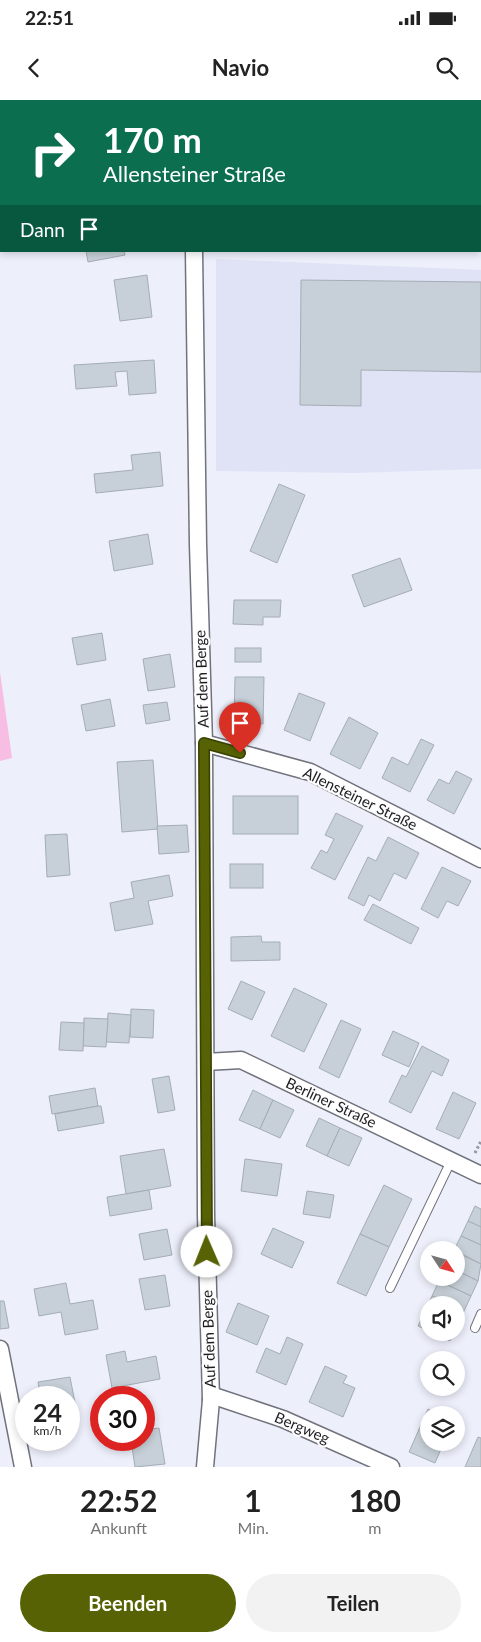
<!DOCTYPE html>
<html lang="de">
<head>
<meta charset="utf-8">
<style>
  body { margin:0; font-family:Lato,sans-serif; background:#f2f2f2; color:#222; height:100vh; display:flex; flex-direction:column; font-size:19px; white-space:nowrap }
  * { box-sizing:border-box; margin:0 }
  p { font-size:16px; color:#767676 }
  .icon { flex:none; width:28px; height:28px; fill:none; stroke:currentColor; stroke-width:2; stroke-linecap:round; stroke-linejoin:round }
  .map { position:relative; height:1367px; overflow:hidden }
  .side { display:flex; flex-direction:column; background:#fff; flex:1 }
  .side>* { flex:none }
  .banner { position:absolute; left:0px; top:0px; width:481px; height:152px; box-shadow:0 2px 8px #0003; background:#0b6e4f; color:#fff; overflow:hidden }
  .needle { width:32px; rotate:126deg }
  .controls { position:absolute; left:420px; top:1141px; display:grid; gap:10px }
  .controls a { display:grid; place-items:center; width:45px; height:45px; border-radius:50%; background:#fff; box-shadow:0 2px 8px #0003; font-size:25px }
  .speed { position:absolute; left:15px; top:1286px; display:flex; gap:10px; font-size:25px; font-weight:700; text-align:center }
  .speed>* { display:grid; place-content:center; width:65px; height:65px; border-radius:50%; background:#fff; box-shadow:0 2px 8px #0003; line-height:1 }
  .speed small { font-size:12px; font-weight:400 }
  .speed .limit { border:8px solid #d22; background:#fff; color:#111 }
  .pin { position:absolute; display:grid; place-items:center; width:42px; height:42px; color:#fff; margin:-51px -21px; border-radius:50% 50% 50% 0; rotate:-45deg; box-shadow:0 0 5px #0007 }
  .pin .icon { rotate:45deg }
  .me { position:absolute; width:55px; margin:-28px; rotate:359deg; stroke-linejoin:round; filter:drop-shadow(0 0 4px #0008) }
  .turn { display:flex; align-items:center; gap:18px; height:105px; padding:0 20px; font-size:22px }
  .turn .icon { width:65px; height:65px; stroke-width:2.5 }
  .turn b { display:block; font-size:35px; line-height:42px }
  .then { display:flex; align-items:center; height:48px; padding:0 20px; background:#0003; gap:10px; font-size:19px }
  .eta { display:flex; justify-content:space-evenly; align-items:center; height:85px; text-align:center }
  .eta b { font-size:30px; font-weight:700; line-height:35px }
  .cta { display:flex; gap:10px; margin-top:auto; padding:10px 20px }
  .cta a { flex:1; height:58px; border-radius:30px; background:#566203; color:#fff; font-size:20px; font-weight:700; line-height:58px; text-align:center }
  .cta a+a { background:#f2f2f2; color:#222 }
  .status { display:flex; justify-content:space-between; align-items:center; height:35px; padding:0 25px; background:#fff; direction:ltr }
  .status svg { height:14px; fill:currentColor }
  header { display:flex; justify-content:space-between; align-items:center; height:65px; padding:0 20px; background:#fff; font-size:22px; font-weight:700 }
  .map>svg:first-child { display:block }
  .built { fill:#e0e3f6 }
  .green { fill:#f7bde2 }
  .building { fill:#c7d0d8; stroke:#a4adb5 }
  .lines { fill:none; stroke-linecap:round; stroke-linejoin:round }
  .service-casing { stroke:#70727c; stroke-width:10 }
  .minor-casing { stroke:#70727c; stroke-width:19 }
  .path { stroke:#9697a0; stroke-width:3; stroke-dasharray:2.5 2.5; stroke-linecap:butt }
  .service { stroke:#fff; stroke-width:8 }
  .minor { stroke:#fff; stroke-width:16 }
  .route-casing { stroke:#384002; stroke-width:12 }
  .route { stroke:#566203; stroke-width:9 }
  .labels { text-anchor:middle; stroke-width:4.5; stroke-linejoin:round; paint-order:stroke }
  .street-label { font-size:15px; fill:#1d1d21; stroke:#fdfdfd }
</style>
</head>
<body>
<div class="status"><b>22:51</b><svg viewBox="0 0 49 12"><path d="M0 12V9h3v3zM5 12V6h3v6zM10 12V3h3v9zM15 12V0h3v12zM26 1h20v11H26zM47 4h2v5h-2z"/></svg></div>
<header><svg class="icon" aria-label="back" viewBox="0 0 24 24"><path d="M15 5l-7 7 7 7"/></svg>Navio<svg class="icon" aria-label="search" viewBox="0 0 24 24"><circle cx="10" cy="10" r="6"/><path d="M15 15l6 6"/></svg></header>
<div class="map">
<svg width="481" height="1367" viewBox="0 0 481 1367">
  <rect width="100%" height="100%" fill="#edeffb"/>
  <polygon class="built" points="216,159 481,170 481,369 354,373 216,371"/>
  <polygon class="green" points="0,572 12,658 0,661"/>
  <g class="building">
    <rect x="103" y="0" width="68" height="1"/>
    <rect x="310" y="0" width="32" height="1"/>
    <polygon points="86,151 124,151 125,155 88,162"/>
    <polygon points="147,175 152,217 120,221 114,180"/>
    <polygon points="301,180 481,182 481,272 361,270 361,306 300,305"/>
    <polygon points="154,260 156,293 129,295 127,271 115,272 117,286 76,289 74,265"/>
    <polygon points="160,352 163,386 96,393 94,374 133,370 131,355"/>
    <polygon points="279,384 305,395 277,463 250,451"/>
    <polygon points="148,434 153,464 114,471 109,441"/>
    <polygon points="400,458 412,490 364,507 352,475"/>
    <polygon points="234,500 281,500 280,517 263,517 263,525 233,524"/>
    <polygon points="102,533 106,560 77,565 72,538"/>
    <rect x="235" y="548" width="26" height="14"/>
    <polygon points="170,554 175,587 148,591 143,559"/>
    <polygon points="235,577 264,577 263,624 234,624"/>
    <polygon points="299,593 325,603 310,641 284,630"/>
    <polygon points="110,599 115,626 86,631 81,605"/>
    <polygon points="167,602 170,620 146,624 143,605"/>
    <polygon points="349,617 378,633 360,669 330,654"/>
    <polygon points="421,639 434,645 410,692 382,678 392,657 408,665"/>
    <polygon points="153,660 158,729 122,732 117,662"/>
    <polygon points="456,671 472,679 454,714 427,700 439,679 449,684"/>
    <rect x="233" y="696" width="65" height="38"/>
    <polygon points="336,713 363,726 335,780 311,768 321,750 327,753 334,739 325,735"/>
    <polygon points="187,725 189,752 159,754 157,726"/>
    <polygon points="67,734 70,775 47,777 45,735"/>
    <polygon points="388,737 419,753 406,779 394,773 380,801 369,795 364,806 348,798 368,757 376,761"/>
    <rect x="230" y="764" width="33" height="24"/>
    <polygon points="442,767 471,781 458,806 447,801 438,818 421,809"/>
    <polygon points="169,775 173,796 148,801 153,824 115,831 110,803 134,798 131,782"/>
    <polygon points="373,804 419,828 411,844 364,820"/>
    <polygon points="261,836 262,842 280,842 280,860 231,861 231,837"/>
    <polygon points="241,881 265,892 252,920 228,909"/>
    <polygon points="294,888 327,904 304,952 271,936"/>
    <polygon points="131,909 154,910 153,938 130,937"/>
    <polygon points="108,913 131,915 129,943 106,942"/>
    <polygon points="84,918 108,919 106,947 83,946"/>
    <polygon points="341,920 361,929 339,978 319,968"/>
    <polygon points="61,922 84,923 83,951 59,950"/>
    <polygon points="393,931 419,943 409,967 382,955"/>
    <polygon points="422,946 449,960 442,976 432,971 411,1013 389,1002 402,975 406,977"/>
    <polygon points="169,976 175,1010 158,1013 152,979"/>
    <polygon points="95,988 98,1006 52,1014 49,996"/>
    <polygon points="253,990 273,1000 260,1029 239,1020"/>
    <polygon points="453,992 476,1003 459,1039 436,1029"/>
    <polygon points="273,1000 294,1010 280,1038 260,1029"/>
    <polygon points="98,1006 101,1006 104,1023 58,1031 55,1014"/>
    <polygon points="319,1018 340,1028 327,1056 306,1046"/>
    <polygon points="340,1028 362,1038 349,1066 327,1056"/>
    <polygon points="164,1049 171,1086 126,1094 120,1056"/>
    <polygon points="245,1059 282,1064 277,1096 241,1091"/>
    <polygon points="384,1085 412,1099 389,1147 360,1134"/>
    <polygon points="149,1090 152,1109 110,1116 107,1097"/>
    <polygon points="307,1091 334,1095 330,1118 303,1114"/>
    <polygon points="475,1106 481,1109 481,1127 468,1121"/>
    <polygon points="468,1121 481,1127 481,1145 461,1136"/>
    <polygon points="273,1128 304,1142 292,1168 261,1154"/>
    <polygon points="167,1129 172,1155 144,1160 139,1134"/>
    <polygon points="360,1134 389,1147 366,1196 337,1183"/>
    <polygon points="461,1136 481,1145 481,1164 454,1150"/>
    <polygon points="456,1152 481,1164 478,1181 456,1170"/>
    <polygon points="456,1170 478,1181 471,1196 439,1181 441,1178 456,1178"/>
    <polygon points="165,1175 170,1206 145,1210 139,1179"/>
    <polygon points="439,1181 471,1196 464,1211 456,1207 456,1205 432,1196"/>
    <polygon points="66,1183 70,1204 93,1200 98,1229 65,1235 61,1212 39,1216 34,1189"/>
    <polygon points="432,1196 452,1205 429,1205 429,1213 425,1211"/>
    <polygon points="0,1201 4,1201 9,1228 0,1229"/>
    <polygon points="238,1203 269,1216 257,1245 226,1232"/>
    <polygon points="456,1207 464,1211 457,1226 456,1226"/>
    <polygon points="425,1211 429,1213 429,1231 418,1226"/>
    <polygon points="432,1232 454,1232 450,1241"/>
    <polygon points="287,1237 303,1244 286,1285 256,1272 266,1248 280,1254"/>
    <polygon points="125,1251 127,1262 156,1256 160,1279 112,1288 106,1255"/>
    <polygon points="325,1266 347,1276 343,1283 355,1288 343,1317 309,1302"/>
    <polygon points="70,1277 76,1308 69,1309 69,1298 41,1298 38,1282"/>
    <polygon points="428,1309 442,1315 429,1315 429,1342 444,1342 435,1363 409,1352"/>
    <polygon points="159,1328 165,1364 135,1367 131,1340 144,1340 144,1330"/>
    <polygon points="478,1337 481,1338 481,1367 465,1367"/>
  </g>
  <g class="lines">
    <g class="service-casing">
      <g id="service">
        <polyline points="390,1188 451,1061"/>
        <polyline points="475,1228 481,1214"/>
      </g>
    </g>
    <g class="minor-casing">
      <g id="minor">
        <polyline points="194,0 194,1"/>
        <polyline points="480,62 481,62"/>
        <polyline points="194,151 198,444 204,643 206,1115 211,1300 205,1367"/>
        <polyline points="204,643 310,672 481,759"/>
        <polyline points="206,962 241,960 481,1075"/>
        <polyline points="0,1249 23,1367"/>
        <polyline points="211,1300 217,1297 283,1319 391,1367"/>
      </g>
    </g>
    <polyline class="path" points="475,1053 481,1041"/>
    <use href="#service" class="service"/>
    <use href="#minor" class="minor"/>
  </g>
  <g class="lines">
    <g class="route-casing">
      <polyline id="route" points="207,1152 204,643 240,653"/>
    </g>
    <use href="#route" class="route"/>
  </g>
  <g class="labels">
    <g class="street-label">
      <text transform="translate(202 579) rotate(-92)" y="5">Auf dem Berge</text>
      <text transform="translate(360 699) rotate(26)" y="5">Allensteiner Straße</text>
      <text transform="translate(331 1003) rotate(25)" y="5">Berliner Straße</text>
      <text transform="translate(209 1239) rotate(-92)" y="5">Auf dem Berge</text>
      <text transform="translate(302 1328) rotate(23)" y="5">Bergweg</text>
    </g>
  </g>
</svg>
<div class="controls">
<a><svg class="needle" viewBox="-14 -14 28 28"><path d="M0-13l5 13h-10z" fill="#e53935"/><path d="M0 13l5-13h-10z" fill="#767676"/></svg></a>
<a><svg class="icon" aria-label="sound" viewBox="0 0 24 24"><path d="M4 9h4l5-4v14l-5-4H4zM17 9q2 3 0 6"/></svg></a>
<a><svg class="icon" aria-label="search" viewBox="0 0 24 24"><circle cx="10" cy="10" r="6"/><path d="M15 15l6 6"/></svg></a>
<a><svg class="icon" aria-label="layers" viewBox="0 0 24 24"><path d="M12 4l9 5-9 5-9-5zM3 14l9 5 9-5"/></svg></a>
</div>
<div class="speed"><div>24<small>km/h</small></div><div class="limit">30</div></div>
<div class="pin" style="left:240px;top:653px;background:#d93025"><svg class="icon" aria-label="arrive" viewBox="0 0 24 24"><path d="M6 21V4h12l-3 4 3 4H6"/></svg></div>
<svg class="me" style="left:207px;top:1152px" viewBox="-20 -20 40 40"><circle r="19" fill="#fff"/><path d="M0-13L10 11 0 6-10 11z" fill="#566203"/></svg>
<div class="banner">
<div class="turn"><svg class="icon" aria-label="right" viewBox="0 0 24 24"><path d="M7 20v-9h11M14 6l5 5-5 5"/></svg><div><b>170 m</b>Allensteiner Straße</div></div>
<div class="then">Dann<svg class="icon" aria-label="arrive" viewBox="0 0 24 24"><path d="M6 21V4h12l-3 4 3 4H6"/></svg></div>
</div>
</div>
<section class="side">
<div class="eta">
<div><b>22:52</b><p>Ankunft</p></div>
<div><b>1</b><p>Min.</p></div>
<div><b>180</b><p>m</p></div>
</div>
<div class="cta"><a>Beenden</a><a>Teilen</a></div>
</section>
</body>
</html>
